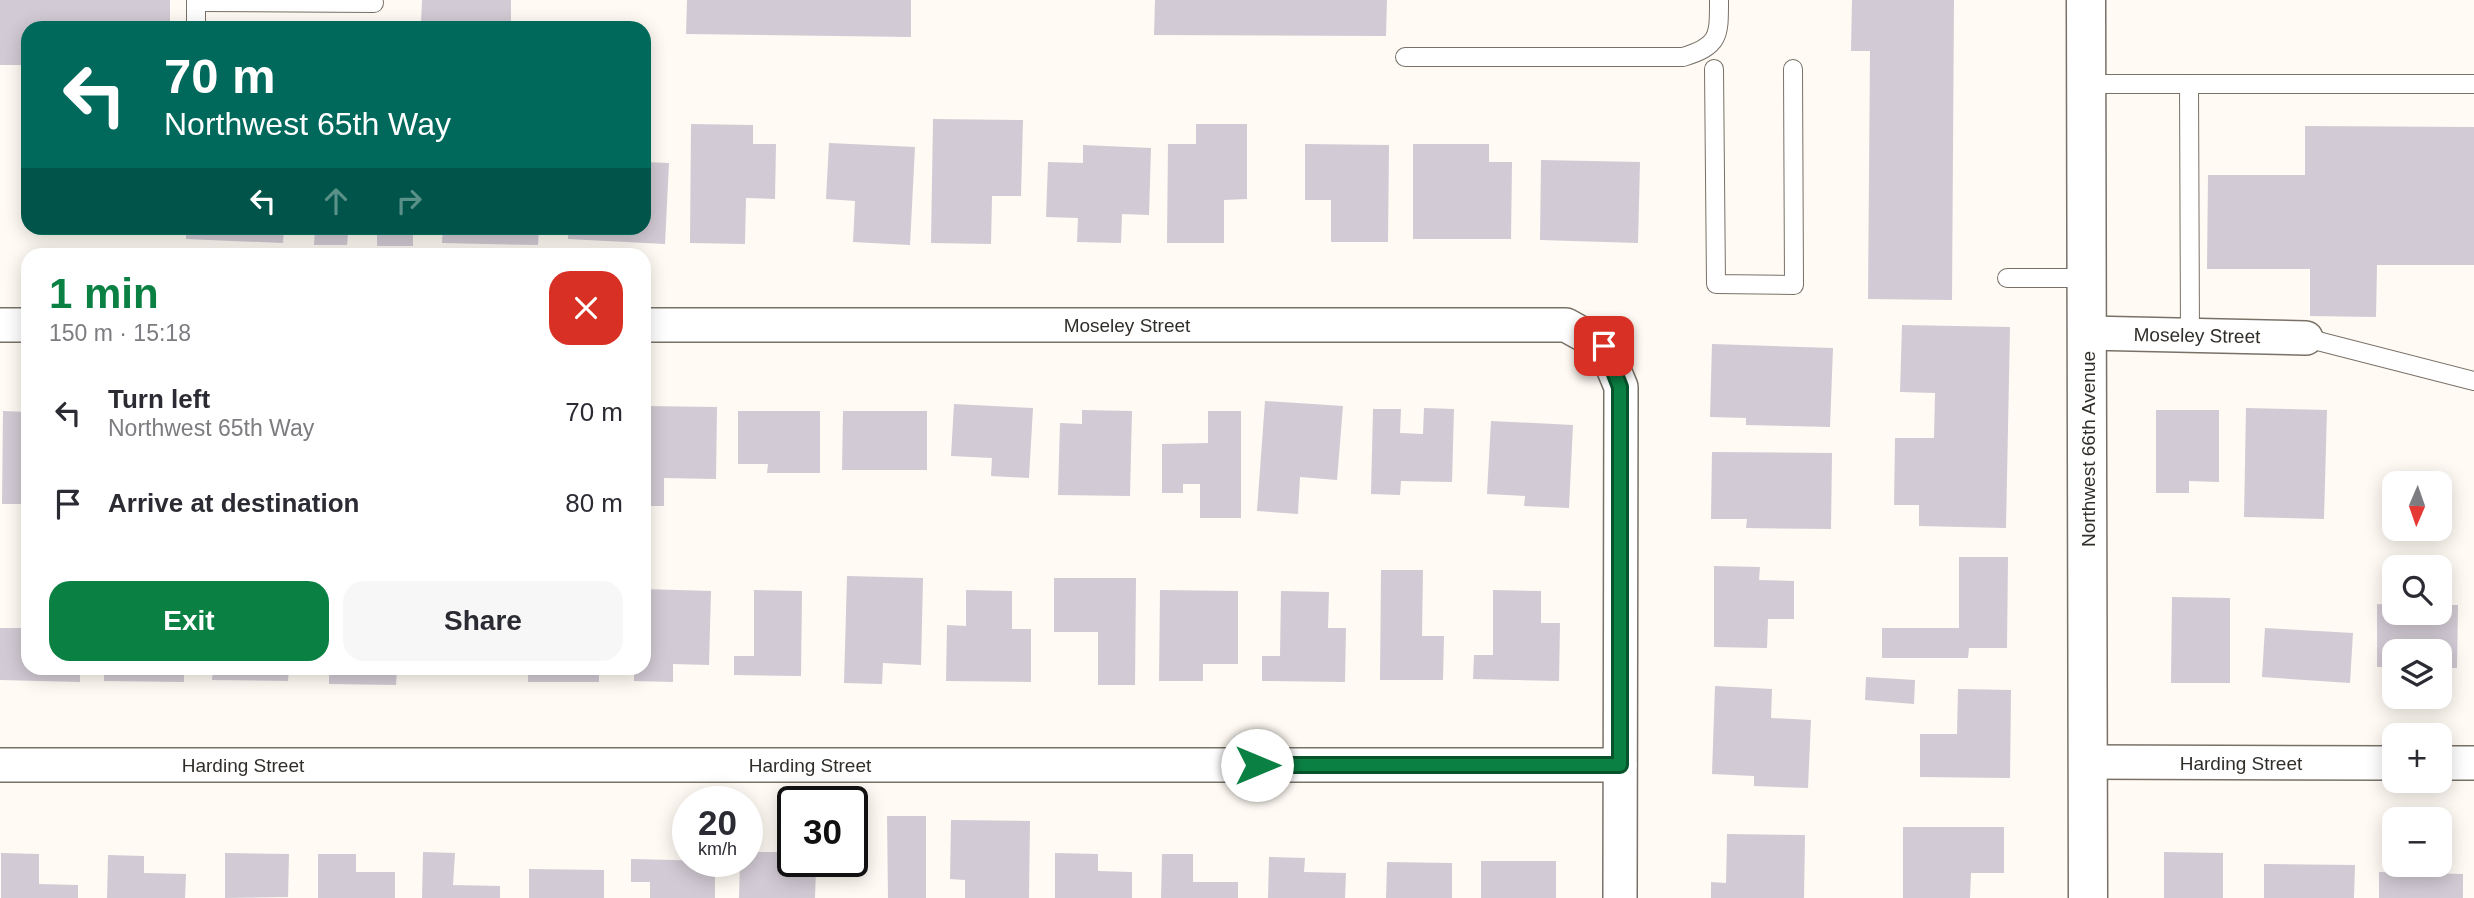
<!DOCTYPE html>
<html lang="en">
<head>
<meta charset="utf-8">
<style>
  body { margin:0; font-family:Arial,sans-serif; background:#f7f7f7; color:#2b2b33; height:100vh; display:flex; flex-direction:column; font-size:26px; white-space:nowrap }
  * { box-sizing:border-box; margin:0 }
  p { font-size:23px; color:#7c7c81 }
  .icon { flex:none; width:38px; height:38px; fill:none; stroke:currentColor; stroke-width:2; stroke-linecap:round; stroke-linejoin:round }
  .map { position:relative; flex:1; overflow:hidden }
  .sheet { position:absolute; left:21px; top:248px; width:630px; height:427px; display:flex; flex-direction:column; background:#fff; border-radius:21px; box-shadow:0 4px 18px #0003 }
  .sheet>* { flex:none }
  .banner { position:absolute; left:21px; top:21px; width:630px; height:214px; border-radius:21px; box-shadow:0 4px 18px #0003; background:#00695c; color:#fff; overflow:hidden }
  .needle { width:46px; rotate:182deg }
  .controls { position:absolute; left:2382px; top:471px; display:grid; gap:14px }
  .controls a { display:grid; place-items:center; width:70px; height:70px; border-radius:14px; background:#fff; box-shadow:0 4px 18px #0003; font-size:35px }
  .speed { position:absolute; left:672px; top:786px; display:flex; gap:14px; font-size:35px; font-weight:700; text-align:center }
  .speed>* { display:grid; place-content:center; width:91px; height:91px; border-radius:50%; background:#fff; box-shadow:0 4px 18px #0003; line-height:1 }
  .speed small { font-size:18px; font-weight:400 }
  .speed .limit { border:4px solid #111; border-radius:10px; background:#fff; color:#111 }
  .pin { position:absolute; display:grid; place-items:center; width:60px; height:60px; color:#fff; margin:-30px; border-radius:14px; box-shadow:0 4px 10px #0006 }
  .me { position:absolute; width:77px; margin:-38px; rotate:90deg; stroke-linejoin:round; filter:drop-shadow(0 0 5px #0008) }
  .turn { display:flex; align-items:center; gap:24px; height:147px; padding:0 28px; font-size:32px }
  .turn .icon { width:91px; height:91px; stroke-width:2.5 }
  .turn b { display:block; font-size:49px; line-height:60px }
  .lanes { display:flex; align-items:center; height:66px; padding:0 28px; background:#0003; justify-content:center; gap:35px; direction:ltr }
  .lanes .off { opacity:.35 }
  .round { display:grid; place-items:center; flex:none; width:74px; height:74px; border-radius:21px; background:#f7f7f7 }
  .headline { display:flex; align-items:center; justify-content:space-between; height:119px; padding:0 28px }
  h1 { font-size:42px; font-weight:700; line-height:52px; color:#0b8043 }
  .primary-button { display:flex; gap:14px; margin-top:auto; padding:14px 28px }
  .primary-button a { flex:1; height:80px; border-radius:21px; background:#0b8043; color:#fff; font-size:28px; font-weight:700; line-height:80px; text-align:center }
  .primary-button a+a { background:#f7f7f7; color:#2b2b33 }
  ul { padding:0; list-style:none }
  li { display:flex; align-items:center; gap:21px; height:91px; padding:0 28px }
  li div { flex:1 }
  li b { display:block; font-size:26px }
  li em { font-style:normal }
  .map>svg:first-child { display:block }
  .building { fill:#d2cad4 }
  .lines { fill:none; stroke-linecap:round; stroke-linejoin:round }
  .service-casing { stroke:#787168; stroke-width:20 }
  .minor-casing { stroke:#787168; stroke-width:36 }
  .tertiary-casing { stroke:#787168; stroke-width:41 }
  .service { stroke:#fff; stroke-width:18 }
  .minor { stroke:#fff; stroke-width:33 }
  .tertiary { stroke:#fff; stroke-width:38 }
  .route-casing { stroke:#07532c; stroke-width:18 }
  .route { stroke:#0b8043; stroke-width:12 }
  .labels { text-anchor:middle; stroke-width:7; stroke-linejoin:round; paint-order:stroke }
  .street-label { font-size:19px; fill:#312e2a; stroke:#fff }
</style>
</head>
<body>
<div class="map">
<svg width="2474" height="898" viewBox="0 0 2474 898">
  <rect width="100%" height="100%" fill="#fffaf3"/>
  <g class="building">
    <polygon points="0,0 170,0 170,28 28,28 28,65 0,65"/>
    <polygon points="422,0 511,0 511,24 421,23"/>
    <polygon points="687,0 911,0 911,37 686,34"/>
    <polygon points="1155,0 1387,0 1386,36 1154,35"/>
    <polygon points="1852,0 1954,0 1952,300 1868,299 1870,51 1851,51"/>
    <polygon points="933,119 1023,120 1021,196 992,196 991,244 931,243"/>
    <polygon points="691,124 753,125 753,144 776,144 775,199 746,198 745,244 690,243"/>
    <polygon points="1196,124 1247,124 1247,199 1224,200 1224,243 1167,243 1168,144 1196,144"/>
    <polygon points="2305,126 2474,127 2474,265 2377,265 2376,317 2310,316 2310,269 2207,269 2208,175 2305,175"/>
    <polygon points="829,143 915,147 910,245 853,242 855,201 826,199"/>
    <polygon points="1305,144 1389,145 1388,242 1331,242 1331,200 1305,200"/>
    <polygon points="1413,144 1489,144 1489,162 1512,162 1511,239 1413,239"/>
    <polygon points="1083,145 1151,148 1149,215 1122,214 1121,243 1077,242 1078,218 1046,217 1048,162 1083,163"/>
    <polygon points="1541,160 1640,162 1638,243 1540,240"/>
    <polygon points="644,162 669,163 665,244 568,239 568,228 644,228"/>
    <polygon points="186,228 284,228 283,243 186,239"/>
    <polygon points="315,228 413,228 413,246 377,246 377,234 348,234 347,245 314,245"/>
    <polygon points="443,228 539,228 538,245 442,243"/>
    <polygon points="1902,325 2010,327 2006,528 1919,526 1919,505 1894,505 1895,438 1934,438 1935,393 1900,392"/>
    <polygon points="1712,344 1833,348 1830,427 1746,425 1746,418 1710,417"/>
    <polygon points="1265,401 1343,406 1337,480 1300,477 1298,514 1257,511"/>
    <polygon points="954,404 1033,408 1029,478 991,476 992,458 951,456"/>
    <polygon points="644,406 717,407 716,479 664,478 664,506 644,506"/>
    <polygon points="1424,408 1454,409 1452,482 1401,481 1400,495 1371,494 1373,409 1401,409 1400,433 1423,434"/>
    <polygon points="2246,408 2327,410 2324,519 2244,517"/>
    <polygon points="1082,410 1132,411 1130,496 1058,495 1060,423 1082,424"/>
    <polygon points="2156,410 2219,410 2219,482 2189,481 2189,493 2156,493"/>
    <polygon points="3,411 28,412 28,504 2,504"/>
    <polygon points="738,411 820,411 820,473 767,473 768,464 738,464"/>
    <polygon points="843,411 927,411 927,470 842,470"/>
    <polygon points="1208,411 1241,411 1241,518 1200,518 1200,484 1183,484 1183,493 1162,493 1162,444 1208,443"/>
    <polygon points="1491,421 1573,425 1569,508 1524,506 1525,496 1487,494"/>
    <polygon points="1712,452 1832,453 1831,529 1746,528 1747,519 1711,519"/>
    <polygon points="1959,557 2008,557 2007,648 1969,648 1968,658 1882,658 1882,628 1959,628"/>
    <polygon points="1714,566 1760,567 1759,580 1794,581 1794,619 1768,619 1767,648 1714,647"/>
    <polygon points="1381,570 1423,570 1422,636 1444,636 1443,680 1380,680"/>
    <polygon points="847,576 923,578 921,665 883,663 882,684 844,683"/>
    <polygon points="1054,578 1136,578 1135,685 1098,685 1098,632 1054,632"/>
    <polygon points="644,589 711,591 709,665 673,664 673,682 634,681 634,668 644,668"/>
    <polygon points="754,590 802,591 801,676 734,675 734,656 754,656"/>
    <polygon points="966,590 1012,591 1012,629 1031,629 1031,682 946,681 947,625 966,626"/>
    <polygon points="1160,590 1238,591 1238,664 1203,664 1203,681 1159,681"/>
    <polygon points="1493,590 1541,591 1541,623 1560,623 1559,681 1473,679 1474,655 1493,655"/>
    <polygon points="1281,591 1329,592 1328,628 1346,628 1345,682 1262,681 1262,656 1280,656"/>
    <polygon points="2172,597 2230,598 2230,683 2171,683"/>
    <polygon points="2377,604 2394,605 2394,612 2440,612 2440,605 2458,605 2457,668 2440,668 2440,651 2394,651 2394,667 2377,667"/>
    <polygon points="0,628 28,628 28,668 80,668 80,682 0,680"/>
    <polygon points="2265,628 2353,633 2350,683 2262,677"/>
    <polygon points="104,668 184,668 184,682 104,681"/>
    <polygon points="213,668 289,668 288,681 212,680"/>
    <polygon points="329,668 397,668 396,685 329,684"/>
    <rect x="528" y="668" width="71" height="14"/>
    <polygon points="1866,677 1915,680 1914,704 1865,700"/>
    <polygon points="1715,686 1772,689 1771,718 1811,720 1808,788 1754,786 1754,776 1712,774"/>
    <polygon points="1958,689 2011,690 2010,778 1920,777 1920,734 1957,734"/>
    <polygon points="887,816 926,816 926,898 888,898"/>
    <polygon points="951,820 1030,821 1029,898 965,898 965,880 950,879"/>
    <polygon points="1903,827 2004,827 2004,873 1971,873 1970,898 1903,898"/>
    <polygon points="1727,834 1805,835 1804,898 1711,898 1711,882 1726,883"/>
    <polygon points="423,852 455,853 453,885 500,886 500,898 422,898"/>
    <polygon points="747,852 778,852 778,870 816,870 815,898 739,898 740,861 747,861"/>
    <polygon points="2164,852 2223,853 2223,898 2164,898"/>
    <polygon points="1,853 39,854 39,884 78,885 78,898 1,898"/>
    <polygon points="225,853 289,854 288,897 225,898"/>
    <polygon points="1055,853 1098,854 1098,871 1132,872 1132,898 1055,898"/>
    <polygon points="318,854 356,854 356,872 395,872 395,898 318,898"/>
    <polygon points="1162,854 1193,854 1193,882 1238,882 1238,898 1161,898"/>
    <polygon points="108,855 144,856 144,873 186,874 185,898 107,898"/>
    <polygon points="1269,857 1305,858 1304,872 1346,873 1345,898 1268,898"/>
    <polygon points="631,859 715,861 715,898 650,898 650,882 631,882"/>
    <rect x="1481" y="861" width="75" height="37"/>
    <polygon points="1387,862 1452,863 1452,898 1386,898"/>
    <polygon points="2264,864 2355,865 2354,898 2264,898"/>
    <polygon points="529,869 604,870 604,898 529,898"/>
    <polygon points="2379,872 2463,874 2463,898 2379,898"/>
  </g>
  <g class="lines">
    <g class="service-casing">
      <g id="service">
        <polyline points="196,2 374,3"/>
        <polyline points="196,28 196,0"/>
        <path d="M1405,57H1683C1720,46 1719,35 1719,0"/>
        <polyline points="1714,69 1716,284 1794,285 1793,69"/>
        <polyline points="2087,84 2474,84"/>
        <polyline points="2189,84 2190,335"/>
        <polyline points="2007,278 2088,278"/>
        <polyline points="2306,338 2474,381"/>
      </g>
    </g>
    <g class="minor-casing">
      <g id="minor">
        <polyline points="0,325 28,325"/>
        <polyline points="644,325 1566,325 1604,346 1621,387 1620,898"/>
        <polyline points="2088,333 2306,338"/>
        <polyline points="2088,762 2394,763"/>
        <polyline points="2440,763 2474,763"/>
        <polyline points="0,765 1620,765"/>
      </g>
    </g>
    <g class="tertiary-casing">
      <polyline id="tertiary" points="2086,0 2088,898"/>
    </g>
    <use href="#service" class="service"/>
    <use href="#minor" class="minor"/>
    <use href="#tertiary" class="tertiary"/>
  </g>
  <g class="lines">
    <g class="route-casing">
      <polyline id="route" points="1257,765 1620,765 1620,387 1604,346"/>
    </g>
    <use href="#route" class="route"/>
  </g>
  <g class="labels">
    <g class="street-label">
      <text x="1127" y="332">Moseley Street</text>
      <text transform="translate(2197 335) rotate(1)" y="7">Moseley Street</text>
      <text transform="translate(2088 449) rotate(-90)" y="7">Northwest 66th Avenue</text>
      <text x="2241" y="770">Harding Street</text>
      <text x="243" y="772">Harding Street</text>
      <text x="810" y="772">Harding Street</text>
    </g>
  </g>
</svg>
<div class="controls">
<a><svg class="needle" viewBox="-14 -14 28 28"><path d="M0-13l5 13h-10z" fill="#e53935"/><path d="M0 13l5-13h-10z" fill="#7c7c81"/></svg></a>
<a><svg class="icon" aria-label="search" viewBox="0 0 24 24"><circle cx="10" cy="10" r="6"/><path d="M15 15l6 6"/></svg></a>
<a><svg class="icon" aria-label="layers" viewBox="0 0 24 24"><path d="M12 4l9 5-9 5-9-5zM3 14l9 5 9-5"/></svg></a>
<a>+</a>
<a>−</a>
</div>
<div class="speed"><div>20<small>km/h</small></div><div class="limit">30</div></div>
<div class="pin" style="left:1604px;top:346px;background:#d93025"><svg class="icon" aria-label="arrive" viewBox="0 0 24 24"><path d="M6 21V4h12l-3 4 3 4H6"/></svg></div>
<svg class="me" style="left:1257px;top:765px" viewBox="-20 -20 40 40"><circle r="19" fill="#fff"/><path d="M0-13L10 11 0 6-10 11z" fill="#0b8043"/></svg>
<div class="banner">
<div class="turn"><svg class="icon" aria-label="left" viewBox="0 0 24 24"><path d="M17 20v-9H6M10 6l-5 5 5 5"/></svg><div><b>70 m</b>Northwest 65th Way</div></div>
<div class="lanes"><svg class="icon" aria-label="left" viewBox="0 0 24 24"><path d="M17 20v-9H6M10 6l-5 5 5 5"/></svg><svg class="icon off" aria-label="ahead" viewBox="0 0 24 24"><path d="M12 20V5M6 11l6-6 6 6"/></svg><svg class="icon off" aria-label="right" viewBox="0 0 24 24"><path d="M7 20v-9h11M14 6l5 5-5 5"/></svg></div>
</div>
<section class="sheet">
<div class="headline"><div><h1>1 min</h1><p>150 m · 15:18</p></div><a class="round" style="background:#d93025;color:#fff"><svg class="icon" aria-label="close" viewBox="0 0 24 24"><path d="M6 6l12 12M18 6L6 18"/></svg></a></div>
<ul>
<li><svg class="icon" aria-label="left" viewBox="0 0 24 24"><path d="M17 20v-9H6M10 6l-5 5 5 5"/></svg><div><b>Turn left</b><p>Northwest 65th Way</p></div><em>70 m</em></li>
<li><svg class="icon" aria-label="arrive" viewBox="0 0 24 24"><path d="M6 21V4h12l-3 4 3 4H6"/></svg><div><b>Arrive at destination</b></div><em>80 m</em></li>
</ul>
<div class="primary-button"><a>Exit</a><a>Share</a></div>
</section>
</div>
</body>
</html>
